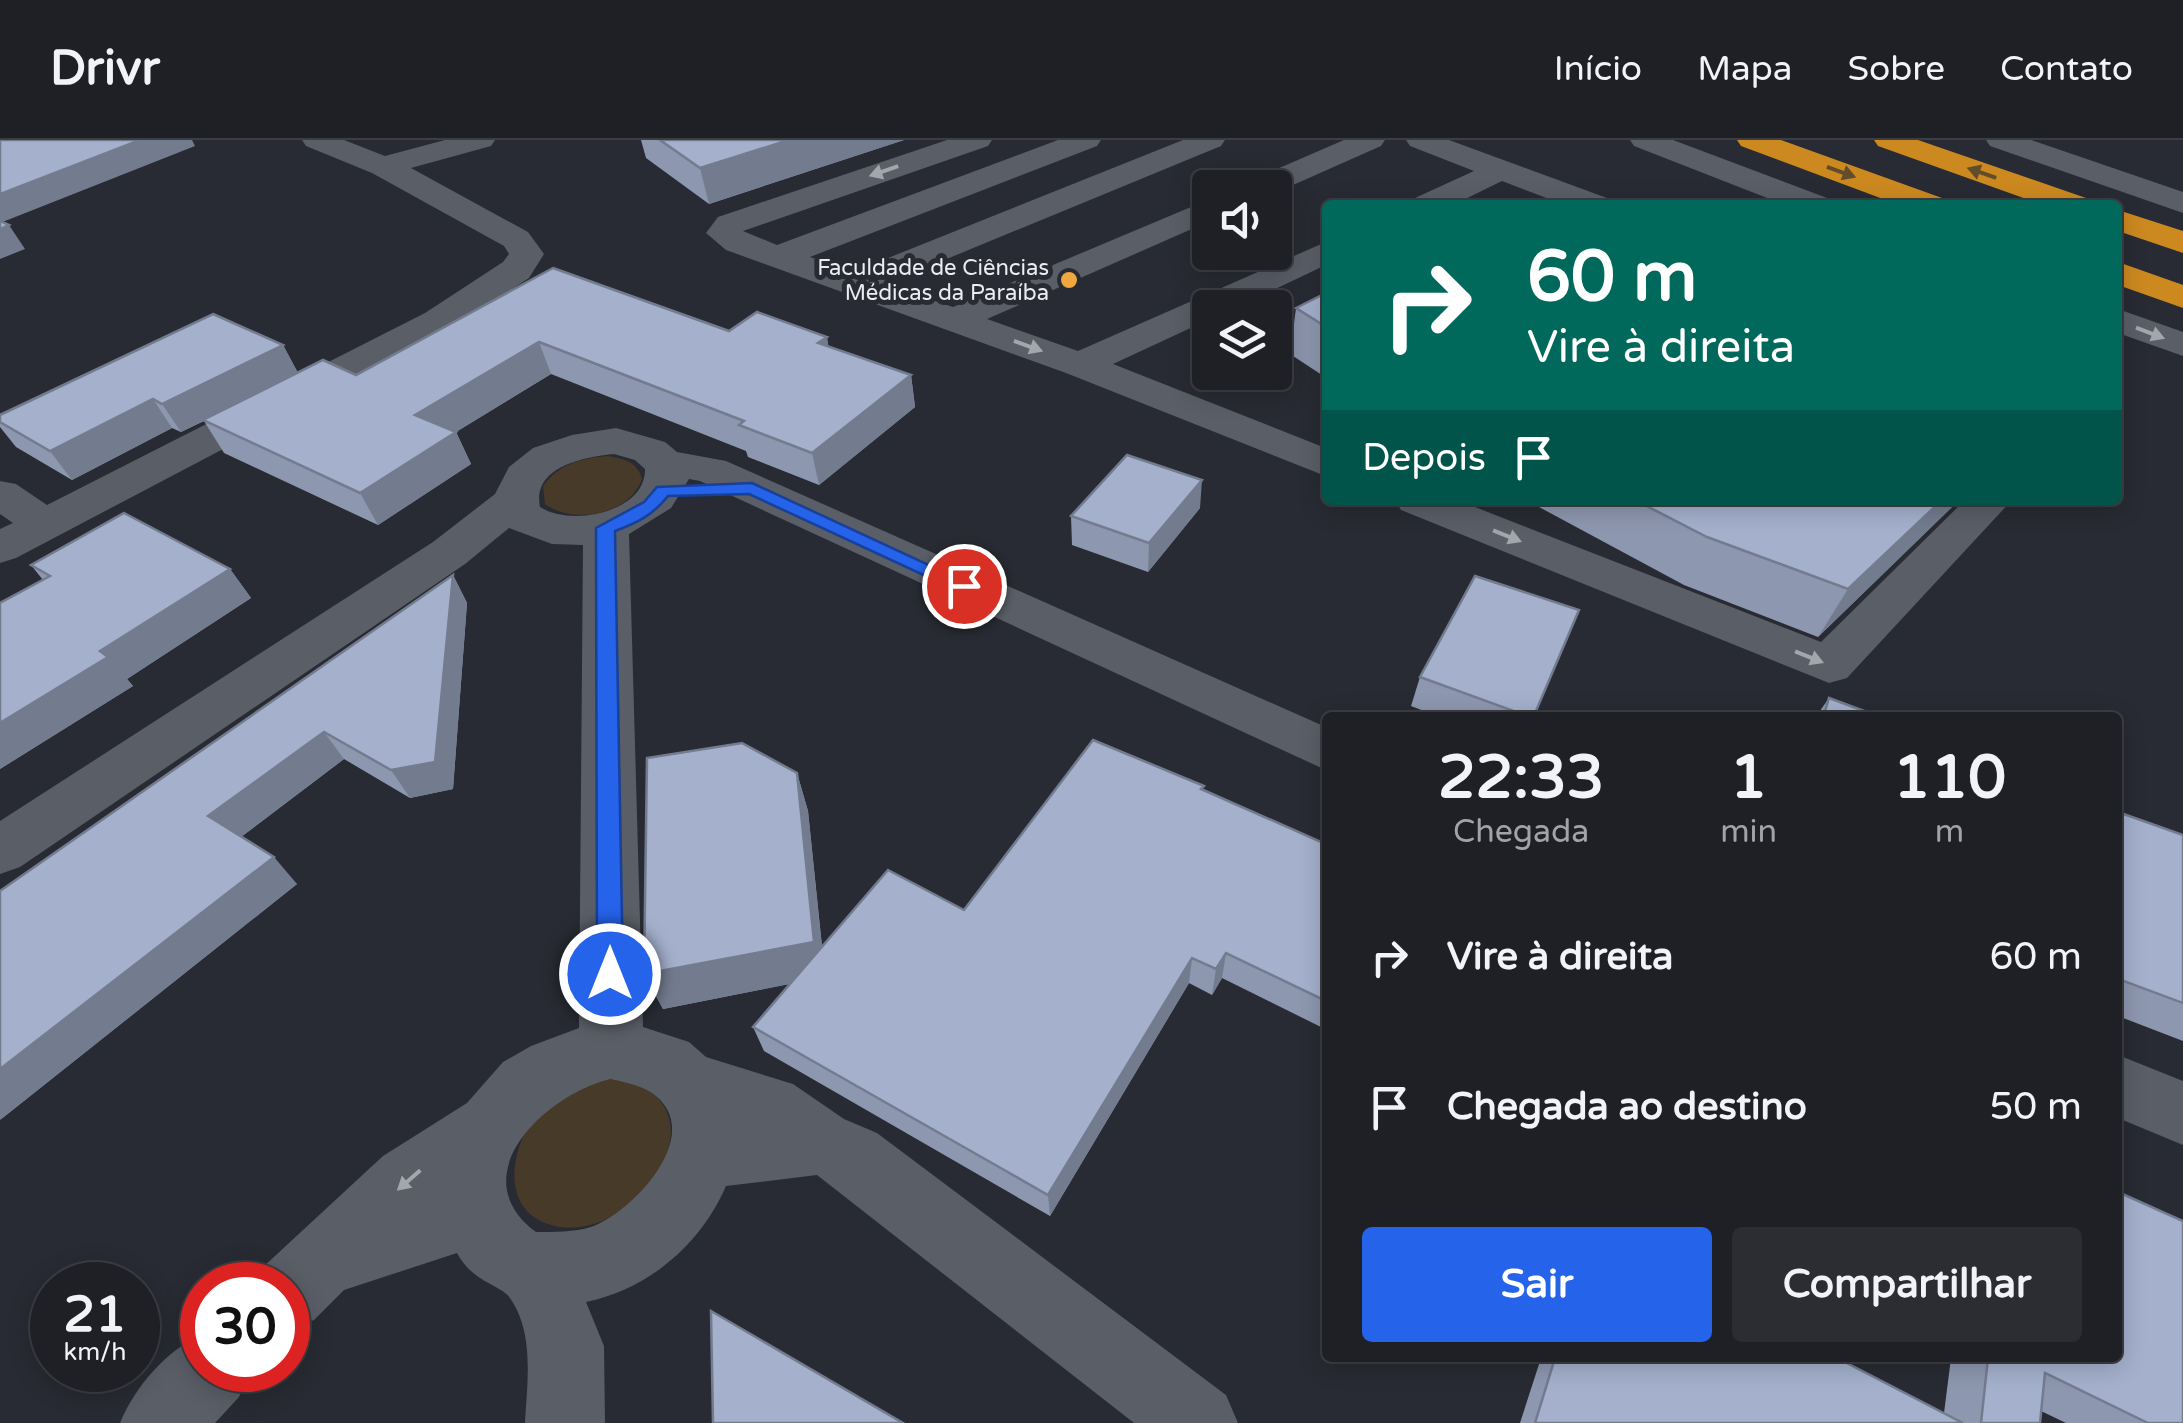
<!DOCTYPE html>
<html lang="pt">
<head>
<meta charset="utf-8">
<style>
  body { margin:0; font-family:"Varela Round",sans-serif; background:#2b2d32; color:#f1f3f6; height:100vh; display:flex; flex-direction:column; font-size:38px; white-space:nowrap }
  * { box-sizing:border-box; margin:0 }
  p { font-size:32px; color:#a1a3a7 }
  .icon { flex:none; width:55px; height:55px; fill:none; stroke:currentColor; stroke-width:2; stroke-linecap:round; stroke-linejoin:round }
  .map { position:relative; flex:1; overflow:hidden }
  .drawer { position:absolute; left:1322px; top:572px; width:800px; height:650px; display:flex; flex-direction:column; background:#1e2026; border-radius:10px; box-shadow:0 5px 25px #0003,0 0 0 2px #3c3e43 }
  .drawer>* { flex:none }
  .top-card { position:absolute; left:1322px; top:60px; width:800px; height:305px; border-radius:10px; box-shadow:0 5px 25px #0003,0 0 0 2px #3c3e43; background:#00695c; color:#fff; overflow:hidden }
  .tools { position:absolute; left:1192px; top:30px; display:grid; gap:20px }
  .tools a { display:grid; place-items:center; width:100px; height:100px; border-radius:10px; background:#1e2026; box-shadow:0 5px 25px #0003,0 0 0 2px #3c3e43; font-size:50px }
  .speed { position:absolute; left:30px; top:1122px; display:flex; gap:20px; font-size:50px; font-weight:700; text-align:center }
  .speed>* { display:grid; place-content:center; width:130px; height:130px; border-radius:50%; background:#1e2026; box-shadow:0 5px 25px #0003,0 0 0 2px #3c3e43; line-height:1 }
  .speed small { font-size:25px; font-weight:400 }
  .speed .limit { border:15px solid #d22; background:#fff; color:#111 }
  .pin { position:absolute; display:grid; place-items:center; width:85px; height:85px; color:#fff; margin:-42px; border:5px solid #fff; border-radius:50%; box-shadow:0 2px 10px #0007 }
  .me { position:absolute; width:110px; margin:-55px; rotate:0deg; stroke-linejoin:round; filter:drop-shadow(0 0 8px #0008) }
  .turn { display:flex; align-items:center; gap:35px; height:210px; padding:0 40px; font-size:45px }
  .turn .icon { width:130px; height:130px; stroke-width:2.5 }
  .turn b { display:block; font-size:70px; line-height:85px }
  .then { display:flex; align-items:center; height:95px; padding:0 40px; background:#0003; gap:20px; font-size:38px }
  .eta { display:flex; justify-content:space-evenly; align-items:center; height:170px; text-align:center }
  .eta b { font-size:60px; font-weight:700; line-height:70px }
  .button { display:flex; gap:20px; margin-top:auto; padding:20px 40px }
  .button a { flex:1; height:115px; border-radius:10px; background:#2563eb; color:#fff; font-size:40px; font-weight:700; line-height:115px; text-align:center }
  .button a+a { background:#2b2d32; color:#f1f3f6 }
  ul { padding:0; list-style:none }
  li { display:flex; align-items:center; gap:30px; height:150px; padding:0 40px }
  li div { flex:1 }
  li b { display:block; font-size:38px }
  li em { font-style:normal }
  header { display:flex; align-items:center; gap:60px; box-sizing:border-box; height:140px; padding:0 50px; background:#1e2026; border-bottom:2px solid #3c3e43 }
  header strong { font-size:48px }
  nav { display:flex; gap:55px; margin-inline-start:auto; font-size:35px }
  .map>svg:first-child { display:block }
  .green { fill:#483a29 }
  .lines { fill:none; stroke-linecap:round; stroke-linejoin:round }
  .minor { fill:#5a5e67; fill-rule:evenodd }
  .highway { fill:#cc8920; fill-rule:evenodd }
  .wall { fill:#8d97af }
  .shaded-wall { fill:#737b8f }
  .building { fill:#a4b0cc; stroke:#737b8f; stroke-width:2.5 }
  .oneway { fill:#a2a6ad }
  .oneway2 { fill:#614c2c }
  .route { fill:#2563eb; stroke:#184099; stroke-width:2.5 }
  .poi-dot { fill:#efa73e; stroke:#282b33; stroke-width:4 }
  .labels { text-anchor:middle; stroke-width:10; stroke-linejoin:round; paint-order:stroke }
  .far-poi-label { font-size:22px; fill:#ebedf3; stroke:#282b33; text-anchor:end }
</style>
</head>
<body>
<header>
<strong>Drivr</strong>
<nav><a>Início</a><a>Mapa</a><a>Sobre</a><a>Contato</a></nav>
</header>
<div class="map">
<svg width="2183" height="1283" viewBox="0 0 2183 1283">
  <rect width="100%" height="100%" fill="#282b33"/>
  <g class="green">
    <path d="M608,316C625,319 637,322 642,339C629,375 574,385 545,364L543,346C559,324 581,318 608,316Z"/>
    <path d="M618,938C732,964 638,1104 555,1086C496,1073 510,1001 542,969C560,951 593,942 618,938Z"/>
  </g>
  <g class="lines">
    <g class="minor">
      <polygon points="302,0 344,0 385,16 445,0 495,0 491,6 411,28 528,92 544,114 529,138 451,189 16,418 0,423 0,389 13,383 0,374 0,341 16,344 47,365 425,173 503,122 509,114 504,106 372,33 306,6"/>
      <polygon points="947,0 992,0 988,6 743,91 777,105 1058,0 1101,0 1097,6 810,117 853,132 1183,0 1225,0 1221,6 886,144 953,167 1210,59 1210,81 987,179 1078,211 1328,101 1328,124 1235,168 1210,168 1210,179 1113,224 1328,309 1328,337 1066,233 726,110 706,93 718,77"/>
      <polygon points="1344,0 1385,0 1381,6 1275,53 1275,48 1244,48 1249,41"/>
      <polygon points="1406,0 1449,0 1607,58 1611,65 1565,65 1502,41 1453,65 1411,65 1415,58 1474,31 1410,6"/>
      <polygon points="1630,0 1673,0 1827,58 1831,65 1785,65 1634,6"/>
      <polygon points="1986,0 2031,0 2183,52 2183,73 1990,6"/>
      <polygon points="2118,169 2183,192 2183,216 2118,193"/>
      <path d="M616,288L665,302L677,312L726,321L1328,588V631L700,341L689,339L671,368L629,394L643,887L689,902L706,917L793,944L844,979L877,993L1226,1255L1238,1283H1134L817,1035L726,1046C701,1104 649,1149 586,1162L604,1206L605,1283H525C527,1243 535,1194 510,1158C500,1144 473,1143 457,1113L344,1150L314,1180L288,1191V1145H254L262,1128L383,1016L467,963L503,922L531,906L579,888L583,405L552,404L509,388L465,424L20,727L0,734V681L433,402L495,354L509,327L533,308L572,295ZM614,314L635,320L645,329C646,373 570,387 540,367C532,326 585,317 614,314ZM611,939C632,944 652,947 665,966C694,1008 627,1075 591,1087C575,1092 553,1092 536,1092C459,1035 548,953 611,939Z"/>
      <polygon points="1395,360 1457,360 1821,502 1965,360 2012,360 1847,538 1829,543 1401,370"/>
      <polygon points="2118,915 2183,941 2183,1005 2118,978"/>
      <path d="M202,1195V1230H251L239,1257L215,1283H120C135,1247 166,1210 202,1195Z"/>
    </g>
    <g class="highway">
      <polygon points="1737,0 1781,0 1942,58 1946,65 1899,65 1741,6"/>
      <polygon points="1874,0 1918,0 2086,58 2090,65 2043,65 1878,6"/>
      <polygon points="2118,70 2183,91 2183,113 2118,91"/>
      <polygon points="2118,122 2183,145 2183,168 2118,145"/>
    </g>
  </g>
  <g class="wall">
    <polygon points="641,0 904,0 709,64 646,18"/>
    <polygon points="553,128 729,191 827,197 828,207 911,235 915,267 819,345 748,317 746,311 551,234 456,292 471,324 378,385 224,313 204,281 181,292 172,288 72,340 16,307 0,287 0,275 283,205 298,233 356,235"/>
    <polygon points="1328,152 1328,239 1290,214 1296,168"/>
    <polygon points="1526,360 1957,360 1951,368 1818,497 1684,445"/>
    <polygon points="1200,368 1148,432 1072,405 1071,376"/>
    <polygon points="31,425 230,429 251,458 127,539 133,546 0,629 43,440"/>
    <polygon points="453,435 467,463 453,649 410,658 344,619 241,697 297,744 0,980"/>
    <polygon points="1420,537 1533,578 1442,578 1411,566"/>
    <polygon points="1829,558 1883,578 1815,578"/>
    <polygon points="797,633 808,671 822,806 964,770 1203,650 1328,705 1328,906 1322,904 1327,890 1222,838 1212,855 1189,843 1050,1076 764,911 753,887 789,844 663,869 644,834"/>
    <polygon points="2118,672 2183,695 2183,901 2118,876"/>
    <polygon points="1541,1218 1837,1218 1944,1273 1951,1218 2118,1218 2183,1283 2066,1283 2041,1271 2040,1283 1520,1283"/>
  </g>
  <g class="shaded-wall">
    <polygon points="140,0 192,0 195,6 0,83 0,54"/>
    <polygon points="789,0 904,0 709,64 700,28"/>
    <polygon points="9,85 25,109 0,119 0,89"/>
    <polygon points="827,197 832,228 818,203"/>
    <polygon points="539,202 551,234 456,292 471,324 378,385 360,353 415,275"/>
    <polygon points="283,205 298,233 181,292 162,264"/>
    <polygon points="911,235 915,267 819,345 812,313"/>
    <polygon points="153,259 172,288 72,340 50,311"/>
    <polygon points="1202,340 1200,368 1148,432 1149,403"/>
    <polygon points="1942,360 1957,360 1951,368 1818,497 1848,449"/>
    <polygon points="230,429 251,458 127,539 133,546 0,629 0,583 100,511"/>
    <polygon points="453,435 467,463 453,649 410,658 391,630"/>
    <polygon points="324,592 344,619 233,703 208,676"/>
    <polygon points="797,633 808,671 825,837 663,869 644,834"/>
    <polygon points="274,717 297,744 0,980 0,929"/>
    <polygon points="1226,813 1222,838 1212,855 1216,829"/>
    <polygon points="1192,818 1189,843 1050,1076 1048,1055"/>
  </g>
  <g class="building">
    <polygon points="0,0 140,0 0,54"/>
    <polygon points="660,0 789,0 700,28"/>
    <polygon points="0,81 9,85 0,89"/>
    <polygon points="553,128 729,191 757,172 827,197 818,203 911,235 812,313 739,285 744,281 539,202 415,275 456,292 360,353 203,280 323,220 356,235"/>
    <polygon points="1328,152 1328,188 1296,168"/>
    <polygon points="213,174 283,205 162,264 153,259 50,311 0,282 0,275"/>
    <polygon points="1127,315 1202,340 1149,403 1071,376"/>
    <polygon points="1635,360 1942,360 1848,449 1707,397"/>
    <polygon points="124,373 230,429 100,511 108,517 0,583 0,463 50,436 31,425"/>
    <polygon points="453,435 435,622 391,630 324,592 208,676 274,717 0,929 0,751"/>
    <polygon points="1475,436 1579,470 1533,578 1420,537"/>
    <polygon points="1829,558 1883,578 1823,578"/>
    <polygon points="1093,600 1204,646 1201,649 1328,705 1328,862 1226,813 1216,829 1192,818 1048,1055 753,887 888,730 964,770"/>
    <polygon points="742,603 797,633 814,802 644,834 647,618"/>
    <polygon points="2118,672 2183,695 2183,863 2118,839"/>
    <polygon points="2118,1052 2183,1081 2183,1283 2148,1283 2045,1233 2040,1283 1981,1283 1988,1218 2118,1218"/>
    <polygon points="711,1171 903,1283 713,1283"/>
    <polygon points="1555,1218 1837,1218 1963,1283 1535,1283"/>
  </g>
  <defs><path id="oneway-solid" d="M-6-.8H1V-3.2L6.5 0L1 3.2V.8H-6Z" transform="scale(2.5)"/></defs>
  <g class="oneway">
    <use href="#oneway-solid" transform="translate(884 31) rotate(161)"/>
    <use href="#oneway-solid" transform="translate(2150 193) rotate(21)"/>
    <use href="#oneway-solid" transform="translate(1028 206) rotate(20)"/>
    <use href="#oneway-solid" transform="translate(1507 396) rotate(22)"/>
    <use href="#oneway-solid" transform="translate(1809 517) rotate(22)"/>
    <use href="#oneway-solid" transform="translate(409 1040) rotate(139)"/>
  </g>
  <g class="oneway2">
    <use href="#oneway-solid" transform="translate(1841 32) rotate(20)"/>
    <use href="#oneway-solid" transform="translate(1982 33) rotate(-161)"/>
  </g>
  <path class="route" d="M752,343L974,446L964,453L958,451L749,354L668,356C653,375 637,383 615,391L623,834L619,842L610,846L601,842L597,834L596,388L644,362L657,347Z"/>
  <circle class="poi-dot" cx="1069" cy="140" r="10"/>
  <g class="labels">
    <g class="far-poi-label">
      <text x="1049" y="135">Faculdade de Ciências<tspan x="1049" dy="25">Médicas da Paraíba</tspan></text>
    </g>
  </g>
</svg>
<div class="tools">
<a><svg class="icon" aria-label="sound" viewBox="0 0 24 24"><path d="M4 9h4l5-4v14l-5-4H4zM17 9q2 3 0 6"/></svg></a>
<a><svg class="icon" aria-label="layers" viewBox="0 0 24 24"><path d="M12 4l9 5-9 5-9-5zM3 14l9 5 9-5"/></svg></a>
</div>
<div class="speed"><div>21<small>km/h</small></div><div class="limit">30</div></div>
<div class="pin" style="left:964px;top:446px;background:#d93025"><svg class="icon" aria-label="arrive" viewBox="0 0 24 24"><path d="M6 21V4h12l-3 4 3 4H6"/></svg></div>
<svg class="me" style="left:610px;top:834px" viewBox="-20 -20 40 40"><circle r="17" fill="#2563eb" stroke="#fff" stroke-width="3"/><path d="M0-11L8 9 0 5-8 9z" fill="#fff"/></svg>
<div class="top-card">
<div class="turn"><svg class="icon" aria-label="right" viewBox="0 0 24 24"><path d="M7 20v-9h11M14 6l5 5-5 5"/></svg><div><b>60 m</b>Vire à direita</div></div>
<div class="then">Depois<svg class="icon" aria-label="arrive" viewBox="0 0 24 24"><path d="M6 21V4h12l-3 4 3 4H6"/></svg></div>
</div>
<section class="drawer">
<div class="eta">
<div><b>22:33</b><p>Chegada</p></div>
<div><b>1</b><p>min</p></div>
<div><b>110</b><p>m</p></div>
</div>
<ul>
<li><svg class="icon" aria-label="right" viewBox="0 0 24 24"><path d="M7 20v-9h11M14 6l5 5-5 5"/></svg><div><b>Vire à direita</b></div><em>60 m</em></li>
<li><svg class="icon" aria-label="arrive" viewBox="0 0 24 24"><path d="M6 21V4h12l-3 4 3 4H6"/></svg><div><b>Chegada ao destino</b></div><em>50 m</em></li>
</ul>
<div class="button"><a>Sair</a><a>Compartilhar</a></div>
</section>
</div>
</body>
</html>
